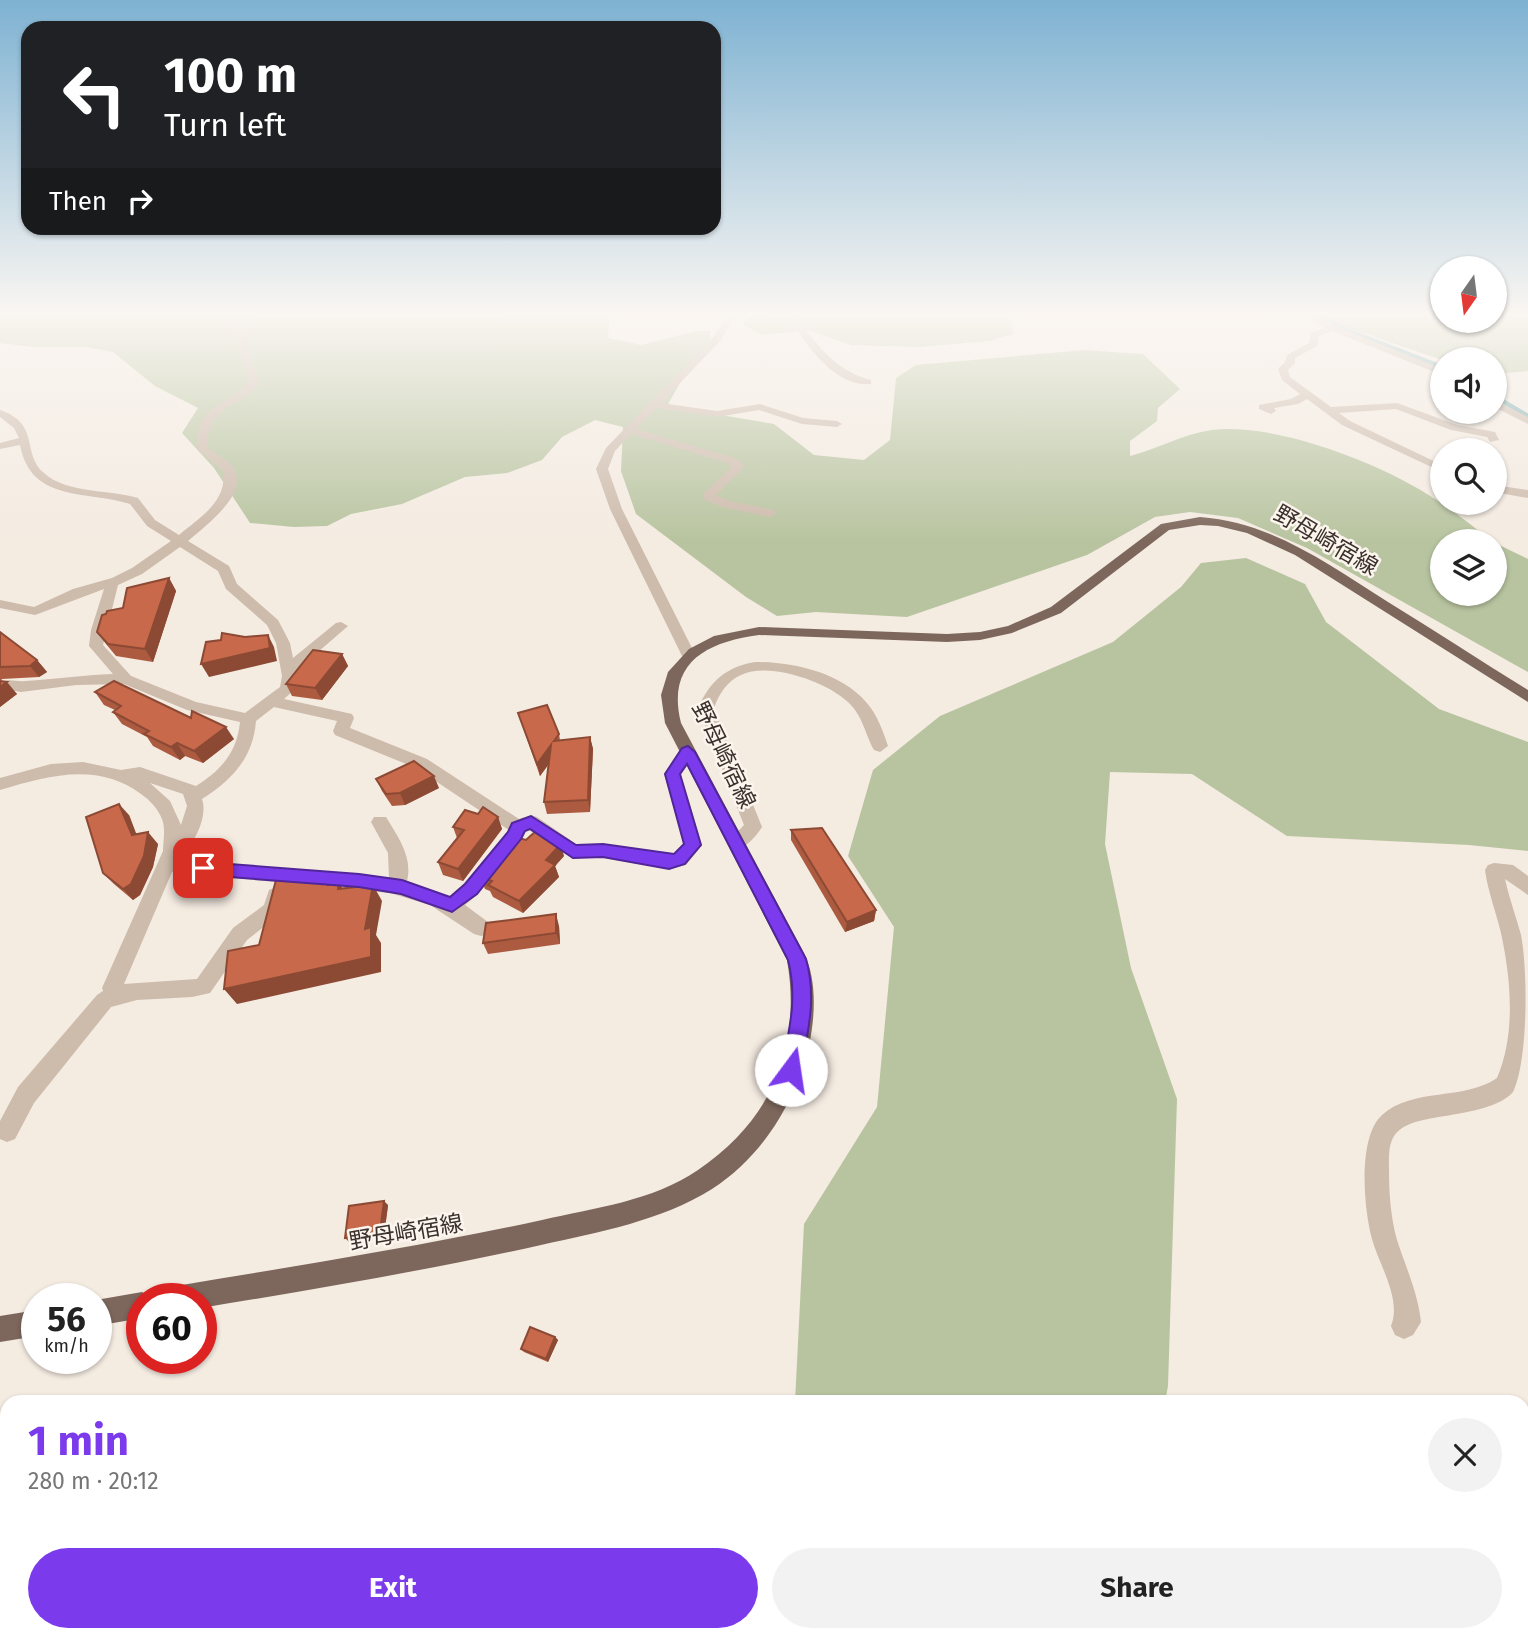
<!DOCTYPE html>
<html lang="en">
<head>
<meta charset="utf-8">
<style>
  body { margin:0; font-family:"Fira Sans","Noto Sans JP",sans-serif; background:#f2f2f2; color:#222; height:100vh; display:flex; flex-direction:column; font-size:26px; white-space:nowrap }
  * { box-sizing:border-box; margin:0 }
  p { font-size:23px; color:#767676 }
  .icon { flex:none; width:38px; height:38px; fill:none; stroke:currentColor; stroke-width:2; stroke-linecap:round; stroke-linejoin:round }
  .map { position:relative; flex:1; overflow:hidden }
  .side { position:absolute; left:0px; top:1395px; width:1530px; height:247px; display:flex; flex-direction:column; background:#fff; border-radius:21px 21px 0 0; box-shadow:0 2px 5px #0004 }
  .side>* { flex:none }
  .hud { position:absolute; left:21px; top:21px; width:700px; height:214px; border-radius:21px; box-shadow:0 2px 5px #0004; background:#202124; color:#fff; overflow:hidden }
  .needle { width:46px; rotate:194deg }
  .controls { position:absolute; left:1430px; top:256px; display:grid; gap:14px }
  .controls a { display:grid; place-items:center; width:77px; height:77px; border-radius:50%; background:#fff; box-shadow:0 2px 5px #0004; font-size:35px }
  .speed { position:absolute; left:21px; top:1283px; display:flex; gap:14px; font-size:35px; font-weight:700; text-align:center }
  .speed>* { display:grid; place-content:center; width:91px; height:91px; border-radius:50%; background:#fff; box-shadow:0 2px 5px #0004; line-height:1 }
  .speed small { font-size:18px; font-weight:400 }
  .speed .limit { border:10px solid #d22; background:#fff; color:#111 }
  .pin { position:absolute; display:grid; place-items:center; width:60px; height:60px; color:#fff; margin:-30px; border-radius:14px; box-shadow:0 4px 10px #0006 }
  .me { position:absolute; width:77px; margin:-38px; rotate:14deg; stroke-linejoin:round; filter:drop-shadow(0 0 5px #0008) }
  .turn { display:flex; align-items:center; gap:24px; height:147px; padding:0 28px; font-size:32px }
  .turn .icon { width:91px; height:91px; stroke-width:2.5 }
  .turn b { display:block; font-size:49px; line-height:60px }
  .then { display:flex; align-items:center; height:66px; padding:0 28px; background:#0003; gap:14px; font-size:26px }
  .round { display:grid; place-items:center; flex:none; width:74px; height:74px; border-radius:37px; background:#f2f2f2 }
  .summary { display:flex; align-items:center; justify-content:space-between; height:119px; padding:0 28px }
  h1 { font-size:42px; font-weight:700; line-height:52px; color:#7c3aed }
  .button { display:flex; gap:14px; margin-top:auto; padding:14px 28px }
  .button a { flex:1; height:80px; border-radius:42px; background:#7c3aed; color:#fff; font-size:28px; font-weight:700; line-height:80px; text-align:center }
  .button a+a { background:#f2f2f2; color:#222 }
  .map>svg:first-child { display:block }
  .green { fill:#b8c4a0 }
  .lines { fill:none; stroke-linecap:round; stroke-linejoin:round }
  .stream { stroke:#7fb0b2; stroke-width:4.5 }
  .street { fill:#cdbbac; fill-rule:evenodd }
  .primary { fill:#7d675c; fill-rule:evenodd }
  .wall { fill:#ac5a40 }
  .shaded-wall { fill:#8c4a34 }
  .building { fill:#c8694b; stroke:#8c4a34; stroke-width:2 }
  .route { fill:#7c3aed; stroke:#51269a; stroke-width:2 }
  .labels { text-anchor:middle; stroke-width:5; stroke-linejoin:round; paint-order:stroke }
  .street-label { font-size:23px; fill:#3b302b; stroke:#fbf5ee }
</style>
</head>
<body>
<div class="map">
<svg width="1528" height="1640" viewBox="0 0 1528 1640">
  <rect width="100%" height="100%" fill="#f4ebe1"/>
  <g class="green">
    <path d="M0,312H610L608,338L641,345L697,331H710V342L695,356L667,406L774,424L814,455L864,460L890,440L896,378L916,365L1084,350L1143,354L1180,389L1158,408L1157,421L1130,441V456C1158,449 1182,434 1212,430C1275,422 1383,464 1435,499C1455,512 1473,526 1491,541H1442V593H1494L1495,543L1528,559V672L1307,548L1238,518L1190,512L1155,517L1087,555L907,617L816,612L777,616L746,597L636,514L621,471L623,427L595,420L562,437L542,460L507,473L465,477L402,504L351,514L327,526L294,527L250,523L214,468L182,433L198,408L155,386L113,352L86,347H33L0,343Z"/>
    <polygon points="750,312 1009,312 1014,334 989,341 919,347 851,345 808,330 762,335 743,325"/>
    <polygon points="1318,312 1442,312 1442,320 1494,320 1495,312 1518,312 1528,317 1528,371 1495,374 1494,359 1442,360 1340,325"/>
    <polygon points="1246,558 1305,584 1326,622 1439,709 1528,742 1528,851 1469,845 1287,836 1192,774 1110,772 1105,844 1131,968 1177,1099 1168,1386 1165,1402 795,1402 804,1224 877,1107 894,927 848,856 873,770 940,716 1113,642 1181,587 1201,563"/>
    <polygon points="715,1634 1123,1634 1123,1635 1122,1640 709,1640"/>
  </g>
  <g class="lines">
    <g class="stream">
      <polyline points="1311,312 1342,328 1442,367"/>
      <polyline points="1494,396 1528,416"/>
    </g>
    <g class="street">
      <path d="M229,312H237L259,384C236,411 206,405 208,448C216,454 230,461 235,470C248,495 204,527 188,541L229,566L237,584L278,620L290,643L293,658L336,623L341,622L348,626L296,671L295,689L284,699L352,714L354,718L350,728L427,759L519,819L531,815L537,817L576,844H603L675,854L684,844L664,774L682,748H694L696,752L681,775L702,845L686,865L669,869L603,858H573L529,830L518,834L512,832L416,768L335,735L333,731L337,721L274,707L256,721C253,758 232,780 202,799C208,816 195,843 182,854L183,859L389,878L388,853L371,822L374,817H386C398,837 413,857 407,881L449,897L464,884L488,856H500L503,861L500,866L478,894L465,905L488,922L491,928L488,934L481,936L474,934L430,905L390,893L172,872L124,984L197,979L233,928L264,905L269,890L276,887L283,890L285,895L279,915L247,940L210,993L192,997L137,1000L111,1007L34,1103L15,1139L7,1142L0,1139V1121L18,1087L97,995L103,991L102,988L163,851C163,841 166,829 162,819C158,809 150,800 141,794C98,761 46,776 0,790V778L51,764L83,762L121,770L140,767L196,786C221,770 237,753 240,722L187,710L124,684L76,685L21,692L4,689L1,685L4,681C11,679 18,682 25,681C55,679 84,675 113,674L89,646L91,630L104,589L35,615L0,608V600L34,607L73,589L112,578L132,568L171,541L147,526L130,504C86,490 31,503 20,445L0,449V443L19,438L14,428L0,417V410C41,424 21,453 44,473C67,494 109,489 138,498L155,520L179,535C199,518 228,501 223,471L197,449C196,405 223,409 249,383ZM180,547L218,571L226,589L267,625L276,643L282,676L280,687L245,713L196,702L131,676L103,645L118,585L142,574ZM150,783L183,794L187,806L181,825L170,801Z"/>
      <polygon points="730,312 738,312 721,340 661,403 717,411 760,404 803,418 837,421 842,424 837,427 802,424 759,410 717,417 656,408 636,429 735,458 742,463 743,468 716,495 729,501 774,510 776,513 770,517 722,507 704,499 704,493 732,467 727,463 631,434 615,451 608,469 622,509 696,656 689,661 682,656 610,509 596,469 606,448 714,336"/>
      <path d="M787,312H795C813,342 835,371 871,380V384C832,387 803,341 787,312Z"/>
      <polygon points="1297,312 1307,312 1342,329 1442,369 1442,375 1332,331 1319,336 1317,346 1295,358 1295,363 1288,370 1290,377 1331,407 1397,403 1457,425 1495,432 1499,440 1490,442 1487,437 1451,430 1396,409 1339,413 1350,421 1442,465 1442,472 1342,425 1307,399 1298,404 1274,408 1276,411 1271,414 1259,409 1259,405 1291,399 1300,394 1282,380 1278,369 1285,362 1287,355 1309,343 1311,332 1325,328"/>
      <polygon points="1494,400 1528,417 1528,424 1494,407"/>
      <polygon points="1494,485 1528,490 1528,498 1494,492"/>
      <path d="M755,662C792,662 840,672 866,702C877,714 883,731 888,746L880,752L874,750C865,734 863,716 848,702C827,682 769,661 741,675C727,681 719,694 714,708L762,827C755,838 743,852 730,848L727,843L744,825L698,708C710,681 726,667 755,662Z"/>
      <path d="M1494,863L1513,865L1528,876V895L1505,879C1509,898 1516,916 1521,935C1528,971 1528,1062 1513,1092C1498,1110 1454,1114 1433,1118C1418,1121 1399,1124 1392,1140C1388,1149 1389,1162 1389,1172C1389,1194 1391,1219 1397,1240C1406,1268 1418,1293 1421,1322L1413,1335L1404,1339L1395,1335L1391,1326C1402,1299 1379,1265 1372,1239C1364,1210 1357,1138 1382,1115C1413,1087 1464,1101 1497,1078C1516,1034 1511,979 1501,933C1496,912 1488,892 1485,870L1488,865Z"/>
    </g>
    <g class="primary">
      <path d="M1200,517C1272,522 1329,565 1388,602C1435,631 1481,661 1528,690V702L1295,555L1247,533L1218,526L1200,525L1169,530L1061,613L1012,633L980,640L947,642L759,635C706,642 666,663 681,723L804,953C820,986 814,1034 803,1068C786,1116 756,1161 712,1189C661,1221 599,1232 541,1245C429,1270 315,1289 201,1308V1298H169L173,1289L182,1285C302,1265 423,1246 542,1220C594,1208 653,1201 698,1170C772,1120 802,1047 787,960L665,723L661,695L668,672L689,649L714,636L759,627L947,634L980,632L1008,626L1051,607L1161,524Z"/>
      <polygon points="142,1292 152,1298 142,1298 142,1318 96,1326 96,1300"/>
      <polygon points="37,1310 37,1336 0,1342 0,1316"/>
    </g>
  </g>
  <g class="wall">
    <polygon points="169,578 176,591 153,662 116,656 106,644 97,632 106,614 123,608"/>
    <polygon points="0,632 37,660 47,672 39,677 2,679 1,681 17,694 0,707"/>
    <polygon points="342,654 348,666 322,700 292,696 286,684"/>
    <polygon points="95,692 234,739 203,763 185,756 180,760 153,746 147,737 122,724 113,712 115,710 104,705"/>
    <polygon points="518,713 559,734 560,740 590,737 593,749 590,812 547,814 544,802 548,765 540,776"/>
    <polygon points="376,779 439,788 405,805 392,806 382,791"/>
    <polygon points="478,814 498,817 502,829 463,881 443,875 438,862 457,838 453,827"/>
    <polygon points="129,815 136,834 158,844 153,867 140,895 133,900 114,884 103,873"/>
    <polygon points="791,830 876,910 874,921 845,932 791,840"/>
    <polygon points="564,856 555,866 559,877 523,913 493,897 490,891 485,889 480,877"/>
    <polygon points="559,926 560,944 488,954 483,943"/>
    <polygon points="388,1205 384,1236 349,1242 345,1238"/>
    <polygon points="555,1337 558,1340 548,1362 524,1352 521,1349"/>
  </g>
  <g class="shaded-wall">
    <polygon points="169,578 176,591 153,662 145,649"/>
    <polygon points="268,635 274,647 277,661 209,677 201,664"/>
    <polygon points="342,654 348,666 322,700 315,688"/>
    <polygon points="37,660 47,672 39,677 30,666"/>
    <polygon points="7,682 17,694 0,707 0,687"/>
    <polygon points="226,727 234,739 203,763 194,751"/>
    <polygon points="590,737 593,749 590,812 588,800"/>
    <polygon points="177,743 185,756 180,760 171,747"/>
    <polygon points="551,745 554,757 540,776 537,764"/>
    <polygon points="434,776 439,788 405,805 400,793"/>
    <polygon points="119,804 129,815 141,846 132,835"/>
    <polygon points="498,817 502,829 463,881 458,869"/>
    <polygon points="148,832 158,844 153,867 140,895 133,900 123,889"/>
    <polygon points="561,844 564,856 555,866 559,877 523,913 519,901 546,860"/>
    <polygon points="330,873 338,887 339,883 349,899 328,885"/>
    <polygon points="373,885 382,901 376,935 381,943 381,972 237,1004 224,989 365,929"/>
    <polygon points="876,910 874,921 845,932 847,922"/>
    <polygon points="556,914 559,926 560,944 556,933"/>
    <polygon points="384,1201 388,1205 384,1236 380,1232"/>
    <polygon points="555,1337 558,1340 548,1362 546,1359"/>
  </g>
  <g class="building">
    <polygon points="169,578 145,649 108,644 97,632 102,615 106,614 107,611 123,608 127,588"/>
    <polygon points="0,632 37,660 30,666 0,667"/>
    <polygon points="222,633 245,637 268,635 270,648 201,664 206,642 221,640"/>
    <polygon points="313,650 342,654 315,688 286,684"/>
    <polygon points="0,681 7,682 0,687"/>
    <polygon points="114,681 191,718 192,711 226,727 194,751 177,743 171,747 144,734 149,731 113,712 121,706 95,692"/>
    <polygon points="547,705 559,734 554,741 590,737 588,800 544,802 551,745 537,764 518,713"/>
    <polygon points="414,761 434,776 400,793 386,794 376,779"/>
    <polygon points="119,804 132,835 148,832 144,856 131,884 123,889 103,873 86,817"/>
    <polygon points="483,807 498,817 458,869 438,862 464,830 453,827 465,810 478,814"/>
    <polygon points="822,828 876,910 847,922 791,830"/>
    <polygon points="537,830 561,844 546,860 555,865 519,901 488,885 492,881 480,877 511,836 526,840"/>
    <polygon points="330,873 328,885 339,883 338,889 373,885 365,929 371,927 371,957 224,989 228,951 259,945 276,880"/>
    <polygon points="556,914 556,933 483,943 486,923"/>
    <polygon points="384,1201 380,1232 345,1238 349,1206"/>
    <polygon points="530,1327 555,1337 546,1359 521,1349"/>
  </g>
  <linearGradient id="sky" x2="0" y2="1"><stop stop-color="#7eb2d2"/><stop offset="0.58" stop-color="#faf6f2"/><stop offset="1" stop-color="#faf6f2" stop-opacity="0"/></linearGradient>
  <rect width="1528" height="541" fill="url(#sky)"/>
  <path class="route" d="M688,746L695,752L806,959C817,998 808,1031 801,1070L798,1076L791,1079L784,1076L781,1070C789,1032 798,998 788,960L687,764L680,774L701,845L685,864L669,869L603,857L573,858L530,829L525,831L521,839L477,894L452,912L401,894L359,887L203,875L197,873L195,868L197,864L203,862L359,874L402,880L450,897L465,884L508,832L512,823L531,816L576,845L603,844L674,854L684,844L665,774L682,748Z"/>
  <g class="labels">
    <g class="street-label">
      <text transform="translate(1326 540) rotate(30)" y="8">野母崎宿線</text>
      <text transform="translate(724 755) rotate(64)" y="8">野母崎宿線</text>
      <text transform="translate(406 1232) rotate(-10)" y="8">野母崎宿線</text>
    </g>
  </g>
</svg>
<div class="controls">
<a><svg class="needle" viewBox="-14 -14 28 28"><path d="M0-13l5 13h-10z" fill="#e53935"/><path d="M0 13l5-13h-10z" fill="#767676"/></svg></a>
<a><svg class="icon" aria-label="sound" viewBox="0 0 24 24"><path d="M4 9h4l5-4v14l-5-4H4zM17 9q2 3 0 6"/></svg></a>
<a><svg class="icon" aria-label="search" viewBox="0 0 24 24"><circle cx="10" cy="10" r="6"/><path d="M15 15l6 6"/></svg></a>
<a><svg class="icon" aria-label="layers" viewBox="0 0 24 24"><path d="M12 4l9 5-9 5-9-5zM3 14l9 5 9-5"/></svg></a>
</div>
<div class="speed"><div>56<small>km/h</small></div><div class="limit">60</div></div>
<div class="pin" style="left:203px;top:868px;background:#d93025"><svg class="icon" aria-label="arrive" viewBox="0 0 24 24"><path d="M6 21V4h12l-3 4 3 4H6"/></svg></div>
<svg class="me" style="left:791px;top:1070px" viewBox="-20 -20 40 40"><circle r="19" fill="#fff"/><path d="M0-13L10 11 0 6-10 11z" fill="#7c3aed"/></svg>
<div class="hud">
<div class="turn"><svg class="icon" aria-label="left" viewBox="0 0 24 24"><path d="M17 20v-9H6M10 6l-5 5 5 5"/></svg><div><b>100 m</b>Turn left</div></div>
<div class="then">Then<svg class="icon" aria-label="right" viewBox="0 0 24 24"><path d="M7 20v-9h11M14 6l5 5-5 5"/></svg></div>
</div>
<section class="side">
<div class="summary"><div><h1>1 min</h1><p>280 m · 20:12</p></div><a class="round"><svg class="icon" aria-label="close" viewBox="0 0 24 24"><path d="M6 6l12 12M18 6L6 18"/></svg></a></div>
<div class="button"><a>Exit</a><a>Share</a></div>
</section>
</div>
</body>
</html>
